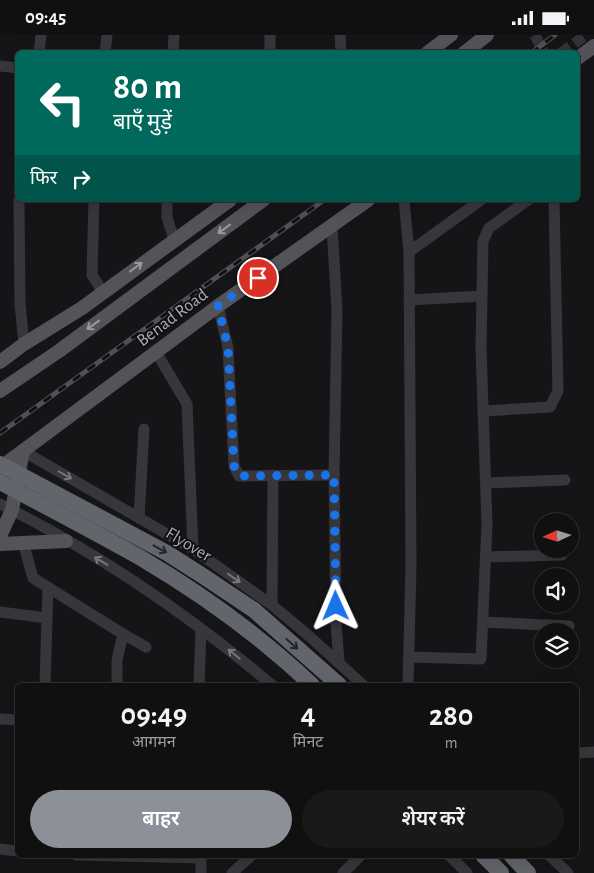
<!DOCTYPE html>
<html lang="hi">
<head>
<meta charset="utf-8">
<style>
  body { margin:0; font-family:"Alegreya Sans","Noto Sans Devanagari",sans-serif; background:#19191a; color:#f1f3f6; height:100vh; display:flex; flex-direction:column; font-size:19px; white-space:nowrap }
  * { box-sizing:border-box; margin:0 }
  p { font-size:16px; color:#9c9d9f }
  .icon { flex:none; width:28px; height:28px; fill:none; stroke:currentColor; stroke-width:2; stroke-linecap:round; stroke-linejoin:round }
  .map { position:relative; flex:1; overflow:hidden }
  .drawer { position:absolute; left:15px; top:648px; width:564px; height:175px; display:flex; flex-direction:column; background:#101011; border-radius:8px; box-shadow:0 5px 20px #0002,0 0 0 1px #303031 }
  .drawer>* { flex:none }
  .hud { position:absolute; left:15px; top:15px; width:565px; height:152px; border-radius:8px; box-shadow:0 5px 20px #0002,0 0 0 1px #303031; background:#00695c; color:#fff; overflow:hidden }
  .needle { width:32px; rotate:266deg }
  .fabs { position:absolute; left:534px; top:478px; display:grid; gap:10px }
  .fabs a { display:grid; place-items:center; width:45px; height:45px; border-radius:50%; background:#101011; box-shadow:0 5px 20px #0002,0 0 0 1px #303031; font-size:25px }
  .pin { position:absolute; display:grid; place-items:center; width:42px; height:42px; color:#fff; margin:-21px; border:2px solid #fff; border-radius:50%; box-shadow:0 1px 5px #0007 }
  .me { position:absolute; width:55px; margin:-28px; rotate:359deg; stroke-linejoin:round; filter:drop-shadow(0 0 4px #0008) }
  .turn { display:flex; align-items:center; gap:18px; height:105px; padding:0 15px; font-size:22px }
  .turn .icon { width:65px; height:65px; stroke-width:2.5 }
  .turn b { display:block; font-size:35px; line-height:42px }
  .then { display:flex; align-items:center; height:48px; padding:0 15px; background:#0003; gap:10px; font-size:19px }
  .eta { display:flex; justify-content:space-evenly; align-items:center; height:85px; text-align:center }
  .eta b { font-size:30px; font-weight:600; line-height:35px }
  .button { display:flex; gap:10px; margin-top:auto; padding:10px 15px }
  .button a { flex:1; height:58px; border-radius:30px; background:#8c9099; color:#fff; font-size:20px; font-weight:600; line-height:58px; text-align:center }
  .button a+a { background:#19191a; color:#f1f3f6 }
  .status { display:flex; justify-content:space-between; align-items:center; height:35px; padding:0 25px; background:#101011; direction:ltr }
  .status svg { height:14px; fill:currentColor }
  .map>svg:first-child { display:block }
  .lines { fill:none; stroke-linecap:round; stroke-linejoin:round }
  .minor-tunnel { stroke:#333337; stroke-width:11; stroke-dasharray:11 5.5; stroke-linecap:butt }
  .minor { stroke:#37373b; stroke-width:11 }
  .major { stroke:#53545a; stroke-width:14 }
  .highway { stroke:#63656c; stroke-width:16 }
  .rail-casing { stroke:#505156; stroke-width:5 }
  .rail { stroke:#101012; stroke-width:3; stroke-dasharray:9; stroke-linecap:butt }
  .oneway { stroke:#989aa3 }
  .oneway2 { stroke:#76777e }
  .oneway3 { stroke:#252528 }
  .route { stroke:#1a73e8; stroke-width:9; stroke-dasharray:0 16.2 }
  .labels { text-anchor:middle; stroke-width:4; stroke-linejoin:round; paint-order:stroke }
  .street-label { font-size:18px; fill:#a9acb5; stroke:#101012 }
</style>
</head>
<body>
<div class="status"><b>09:45</b><svg viewBox="0 0 49 12"><path d="M0 12V9h3v3zM5 12V6h3v6zM10 12V3h3v9zM15 12V0h3v12zM26 1h20v11H26zM47 4h2v5h-2z"/></svg></div>
<div class="map">
<svg width="594" height="838" viewBox="0 0 594 838">
  <rect width="100%" height="100%" fill="#151517"/>
  <g class="lines">
    <g class="minor-tunnel">
      <polyline points="535,0 544,18"/>
      <polyline points="561,18 586,0"/>
    </g>
    <g class="minor">
      <polyline points="270,0 270,18"/>
      <polyline points="340,0 341,18"/>
      <polyline points="39,18 41,0"/>
      <polyline points="105,18 107,0"/>
      <polyline points="173,18 174,0"/>
      <polyline points="0,31 18,33"/>
      <polyline points="19,165 20,269 24,309"/>
      <polyline points="94,165 92,240 103,257"/>
      <polyline points="167,165 167,182 174,205"/>
      <polyline points="404,165 409,217 411,531 408,650"/>
      <polyline points="332,192 337,276 334,440 336,589 339,627"/>
      <polyline points="409,217 481,165"/>
      <polyline points="409,265 482,261"/>
      <polyline points="218,271 228,313 234,431 239,441 334,440"/>
      <polyline points="156,317 187,369 193,514"/>
      <polyline points="483,376 550,372 558,356 554,165"/>
      <polyline points="23,416 193,514 272,570 309,601 363,650"/>
      <polyline points="486,448 565,445"/>
      <path d="M0,469C97,517 189,580 272,650"/>
      <polyline points="139,483 144,394"/>
      <polyline points="23,507 33,543 123,599 117,625 117,650"/>
      <polyline points="486,522 562,520"/>
      <polyline points="272,570 273,440"/>
      <polyline points="0,577 47,583"/>
      <polyline points="483,587 569,591"/>
      <polyline points="123,599 146,612"/>
      <polyline points="409,622 481,624 487,489 481,313 483,206 489,193 528,165"/>
      <polyline points="45,650 48,552"/>
      <polyline points="199,650 201,594"/>
      <polyline points="0,684 18,685"/>
      <polyline points="576,718 594,717"/>
      <polyline points="0,814 18,816"/>
      <polyline points="76,820 201,823"/>
      <polyline points="449,820 467,838"/>
      <polyline points="549,820 568,838"/>
      <polyline points="201,838 201,820"/>
      <polyline points="232,838 252,820"/>
      <polyline points="343,838 361,820"/>
    </g>
    <g class="major">
      <polyline points="427,18 451,0"/>
      <polyline points="464,18 487,0"/>
      <polyline points="578,23 594,11"/>
      <polyline points="0,327 24,309 82,273 230,165"/>
      <polyline points="0,356 59,316 263,165"/>
      <polyline points="0,433 218,271 368,165"/>
      <polyline points="0,501 12,475 23,416"/>
      <polyline points="0,509 66,506"/>
    </g>
    <g class="highway">
      <polyline points="0,429 167,518 203,541 254,575 339,650"/>
      <path d="M0,447C47,472 95,497 141,523C202,559 261,602 312,650"/>
      <polyline points="483,820 501,838"/>
      <polyline points="511,820 528,838"/>
    </g>
    <g class="rail-casing">
      <g id="rail">
        <polyline points="531,18 555,0"/>
        <polyline points="0,398 324,165"/>
      </g>
    </g>
    <use href="#rail" class="rail"/>
  </g>
  <defs><path id="oneway-shaft" d="M-6 0H5M1.5-3L5.5 0L1.5 3" fill="none" stroke-width="1.6" stroke-linecap="round" stroke-linejoin="round" transform="scale(1.25)"/></defs>
  <g class="oneway">
    <use href="#oneway-shaft" transform="translate(224 194) rotate(144)"/>
    <use href="#oneway-shaft" transform="translate(136 232) rotate(-37)"/>
    <use href="#oneway-shaft" transform="translate(93 290) rotate(144)"/>
  </g>
  <g class="oneway2">
    <use href="#oneway-shaft" transform="translate(65 440) rotate(30)"/>
    <use href="#oneway-shaft" transform="translate(101 526) rotate(-149)"/>
    <use href="#oneway-shaft" transform="translate(234 543) rotate(35)"/>
    <use href="#oneway-shaft" transform="translate(234 619) rotate(-141)"/>
  </g>
  <g class="oneway3">
    <use href="#oneway-shaft" transform="translate(160 514) rotate(29)"/>
    <use href="#oneway-shaft" transform="translate(292 609) rotate(41)"/>
  </g>
  <g class="lines">
    <polyline class="route" points="258,243 218,271 228,312 234,431 239,441 334,440 336,571"/>
  </g>
  <g class="labels">
    <g class="street-label">
      <text transform="translate(172 282) rotate(-37)" y="6">Benad Road</text>
      <text transform="translate(189 509) rotate(31)" y="6">Flyover</text>
    </g>
  </g>
</svg>
<div class="fabs">
<a><svg class="needle" viewBox="-14 -14 28 28"><path d="M0-13l5 13h-10z" fill="#e53935"/><path d="M0 13l5-13h-10z" fill="#9c9d9f"/></svg></a>
<a><svg class="icon" aria-label="sound" viewBox="0 0 24 24"><path d="M4 9h4l5-4v14l-5-4H4zM17 9q2 3 0 6"/></svg></a>
<a><svg class="icon" aria-label="layers" viewBox="0 0 24 24"><path d="M12 4l9 5-9 5-9-5zM3 14l9 5 9-5"/></svg></a>
</div>
<div class="pin" style="left:258px;top:243px;background:#d93025"><svg class="icon" aria-label="arrive" viewBox="0 0 24 24"><path d="M6 21V4h12l-3 4 3 4H6"/></svg></div>
<svg class="me" style="left:336px;top:571px" viewBox="-20 -20 40 40"><path d="M0-17L14 15 0 8-14 15z" fill="#1a73e8" stroke="#fff" stroke-width="4"/></svg>
<div class="hud">
<div class="turn"><svg class="icon" aria-label="left" viewBox="0 0 24 24"><path d="M17 20v-9H6M10 6l-5 5 5 5"/></svg><div><b>80 m</b>बाएँ मुड़ें</div></div>
<div class="then">फिर<svg class="icon" aria-label="right" viewBox="0 0 24 24"><path d="M7 20v-9h11M14 6l5 5-5 5"/></svg></div>
</div>
<section class="drawer">
<div class="eta">
<div><b>09:49</b><p>आगमन</p></div>
<div><b>4</b><p>मिनट</p></div>
<div><b>280</b><p>m</p></div>
</div>
<div class="button"><a>बाहर</a><a>शेयर करें</a></div>
</section>
</div>
</body>
</html>
